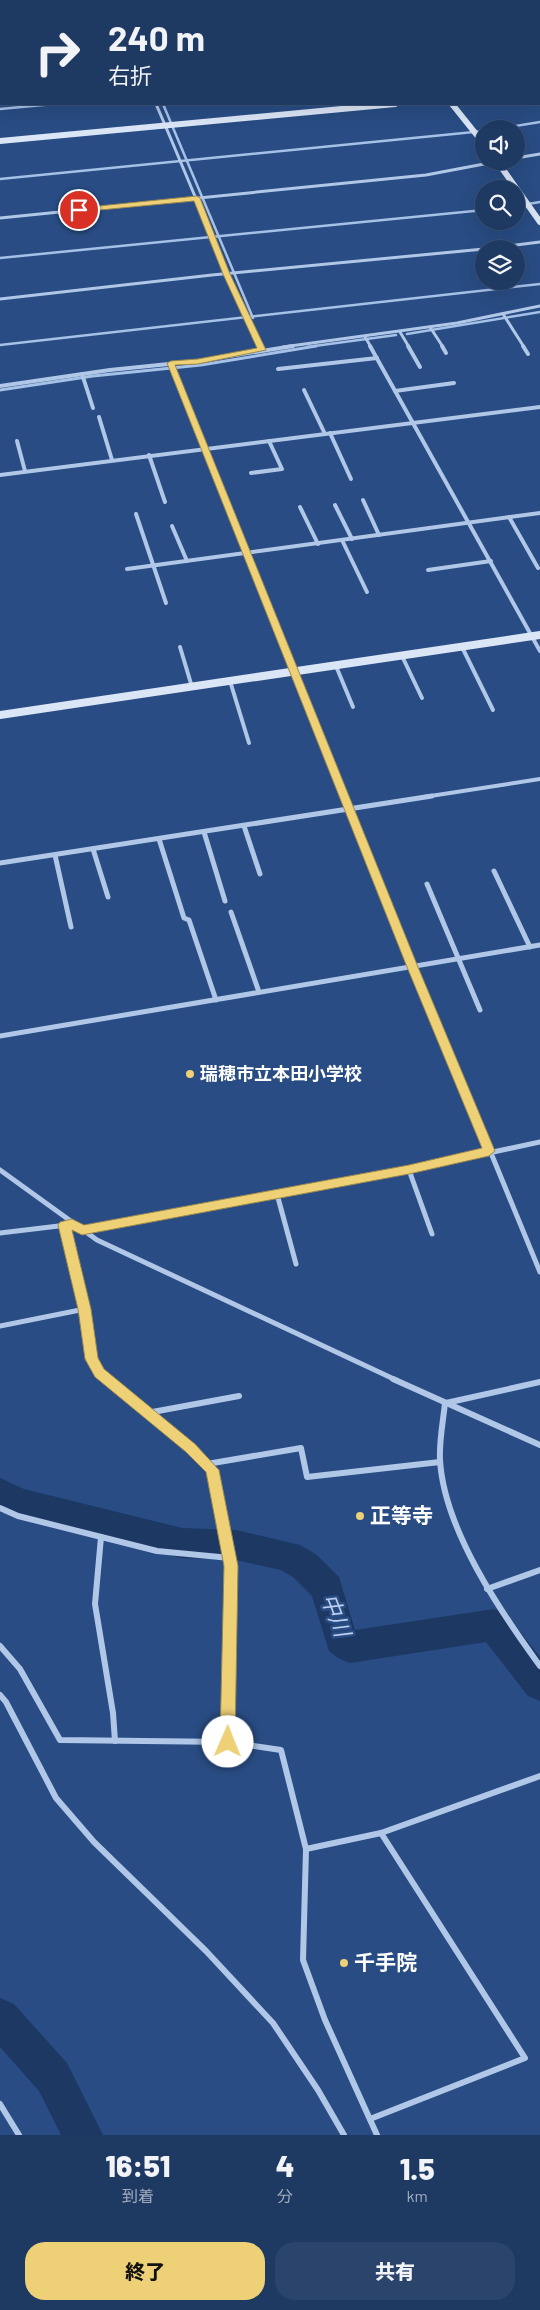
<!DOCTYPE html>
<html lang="ja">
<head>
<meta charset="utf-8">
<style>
  body { margin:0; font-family:Barlow,"Noto Sans JP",sans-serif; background:#2b446b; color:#f1f3f6; height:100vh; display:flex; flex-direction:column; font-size:19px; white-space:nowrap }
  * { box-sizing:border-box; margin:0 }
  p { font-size:16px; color:#a1acbe }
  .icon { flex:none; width:28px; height:28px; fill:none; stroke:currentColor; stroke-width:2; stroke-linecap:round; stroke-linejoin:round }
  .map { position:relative; height:2135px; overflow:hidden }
  .panel { display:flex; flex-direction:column; background:#1e3962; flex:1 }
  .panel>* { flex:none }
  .top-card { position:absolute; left:0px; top:0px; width:540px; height:105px; box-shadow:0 5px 20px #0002,0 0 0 1px #3c5377; background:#1e3962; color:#f1f3f6; overflow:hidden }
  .controls { position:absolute; left:475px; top:120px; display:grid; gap:10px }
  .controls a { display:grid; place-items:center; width:50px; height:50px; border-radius:50%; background:#1e3962; box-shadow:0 5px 20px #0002,0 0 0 1px #3c5377; font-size:25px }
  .pin { position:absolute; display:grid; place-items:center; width:42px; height:42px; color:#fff; margin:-21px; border:2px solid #fff; border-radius:50%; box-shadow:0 1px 5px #0007 }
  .me { position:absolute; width:55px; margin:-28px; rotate:1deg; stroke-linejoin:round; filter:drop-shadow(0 0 4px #0008) }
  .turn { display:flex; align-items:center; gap:18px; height:105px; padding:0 25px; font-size:22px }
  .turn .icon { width:65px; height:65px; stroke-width:2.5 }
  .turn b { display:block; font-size:35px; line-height:42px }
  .eta { display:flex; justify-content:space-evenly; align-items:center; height:85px; text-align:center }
  .eta b { font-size:30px; font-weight:800; line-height:35px }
  .primary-button { display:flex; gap:10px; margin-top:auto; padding:10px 25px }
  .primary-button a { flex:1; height:58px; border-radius:20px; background:#eed177; color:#111; font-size:20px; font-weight:800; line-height:58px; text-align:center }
  .primary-button a+a { background:#2b446b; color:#f1f3f6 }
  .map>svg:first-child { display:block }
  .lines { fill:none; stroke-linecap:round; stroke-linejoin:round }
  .stream-far1 { stroke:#a6c1e7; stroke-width:2.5 }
  .stream { stroke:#a6c1e7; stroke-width:3 }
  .river { fill:#1c3863; fill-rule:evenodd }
  .street-far3 { stroke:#b1c7e7; stroke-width:3 }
  .street-far2 { stroke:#b1c7e7; stroke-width:4 }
  .street-far1 { stroke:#b1c7e7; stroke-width:5 }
  .street { stroke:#b1c7e7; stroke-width:6 }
  .secondary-far1 { stroke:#dae5f6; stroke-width:6 }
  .secondary { stroke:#dae5f6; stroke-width:8 }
  .route { fill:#eed177; stroke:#9b884d }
  .poi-dot { fill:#eed177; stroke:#284c83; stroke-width:2 }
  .labels { text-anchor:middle; stroke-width:5; stroke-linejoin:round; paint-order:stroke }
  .poi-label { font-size:18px; font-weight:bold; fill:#fff; stroke:#284c83; text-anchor:start }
  .near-poi-label { font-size:21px; font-weight:bold; fill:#fff; stroke:#284c83; text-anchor:start }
  .near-water-label { font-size:22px; font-style:italic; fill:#bdd1ee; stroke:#284c83 }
</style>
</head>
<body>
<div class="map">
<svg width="540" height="2135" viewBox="0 0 540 2135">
  <rect width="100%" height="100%" fill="#284c83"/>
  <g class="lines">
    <g class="stream-far1">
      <polyline points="163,104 253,318"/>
      <polyline points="0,109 54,104"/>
      <polyline points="498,129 540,122"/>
      <polyline points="0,179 484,131"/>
      <polyline points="516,206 540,202"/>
      <polyline points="0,258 484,210"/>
      <polyline points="407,334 540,312"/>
      <polyline points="0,345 540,284"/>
      <polyline points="307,347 396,335"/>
    </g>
    <polyline class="stream" points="0,390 93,376 201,365 316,346"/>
    <g class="river">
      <polygon points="0,1478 24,1489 182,1528 236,1530 300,1545 317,1555 339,1577 355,1630 494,1609 506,1614 540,1657 540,1701 528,1696 486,1642 350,1663 338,1658 329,1651 312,1596 293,1577 281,1570 236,1560 182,1558 17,1517 0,1509"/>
      <polygon points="0,1998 14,2004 67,2063 103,2135 61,2135 39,2091 0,2047"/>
    </g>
    <g class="street-far3">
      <polyline points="207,1 228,1"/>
      <polyline points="356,1 405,0"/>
      <path d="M156,104C191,185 223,267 261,347"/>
      <polyline points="516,158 540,154"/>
      <polyline points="0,218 426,175 500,161"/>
      <polyline points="484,249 540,242"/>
      <polyline points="0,299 212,275 484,249"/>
      <polyline points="503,314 524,347"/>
      <polyline points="430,327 443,347"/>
      <polyline points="400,332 409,347"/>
      <polyline points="365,337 371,347"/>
      <polyline points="283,347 457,323 540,306"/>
    </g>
    <g class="street-far2">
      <polyline points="260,346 262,350"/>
      <polyline points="370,346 540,651"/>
      <polyline points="408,346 420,367"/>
      <polyline points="442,346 446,353"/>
      <polyline points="523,346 528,354"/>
      <polyline points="171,363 345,797"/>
      <polyline points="278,369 377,358"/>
      <polyline points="82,374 93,408"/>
      <polyline points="0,386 110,370 198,361 293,346"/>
      <polyline points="304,390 325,434"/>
      <polyline points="395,391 454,383"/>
      <polyline points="99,417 112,460"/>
      <polyline points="330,433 351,479"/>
      <polyline points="17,441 25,471"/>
      <polyline points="149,455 165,502"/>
      <polyline points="251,473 282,469 269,441"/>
      <polyline points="0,475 540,407"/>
      <polyline points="363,500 379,535"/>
      <polyline points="335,505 352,539"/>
      <polyline points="300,507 318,544"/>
      <polyline points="136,514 166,603"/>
      <polyline points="509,517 538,568"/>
      <polyline points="172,526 187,561"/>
      <polyline points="342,540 367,592"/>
      <polyline points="127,569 540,513"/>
      <polyline points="428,570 491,561"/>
      <polyline points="180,647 192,687"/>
      <polyline points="462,647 493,710"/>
      <polyline points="402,656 422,698"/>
      <polyline points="336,666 353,707"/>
      <polyline points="230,681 249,743"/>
      <polyline points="424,797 540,779"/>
    </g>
    <g class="street-far1">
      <polyline points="344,796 540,1272"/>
      <polyline points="244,826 260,874"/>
      <polyline points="204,832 225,901"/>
      <polyline points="159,839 184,918 189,920 216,1000"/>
      <polyline points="93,849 108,897"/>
      <polyline points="55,855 71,927"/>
      <polyline points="0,863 432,796"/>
      <polyline points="494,871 530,947"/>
      <polyline points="427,884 480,1010"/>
      <polyline points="231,912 259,992"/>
      <polyline points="0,1036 540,945"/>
      <polyline points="0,1170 97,1240 396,1380"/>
      <polyline points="409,1170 432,1234"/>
      <polyline points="277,1194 296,1264"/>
      <polyline points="64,1225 85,1309 92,1359 100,1373 108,1380"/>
      <polyline points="82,1230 409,1170 540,1142"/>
      <polyline points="0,1233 67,1225"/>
      <polyline points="0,1326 85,1309"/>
    </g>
    <g class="street">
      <polyline points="107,1379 190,1448 213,1470 231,1566 228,1742 281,1750 306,1849 303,1960 325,2020 377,2135"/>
      <polyline points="393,1379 540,1445"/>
      <path d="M445,1403C443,1422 439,1441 440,1460C444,1529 500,1611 540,1666"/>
      <polyline points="446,1403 540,1382"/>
      <polyline points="147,1413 239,1396"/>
      <polyline points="207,1464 301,1448 307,1477 440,1462"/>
      <polyline points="0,1508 18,1516 157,1551 230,1558"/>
      <polyline points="101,1537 95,1604 113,1713 115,1741"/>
      <polyline points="487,1589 540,1570"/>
      <polyline points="0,1646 20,1669 60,1740 228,1742"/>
      <polyline points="0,1695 6,1702 56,1798 94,1842 206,1951 273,2023 318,2090 344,2135"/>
      <polyline points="306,1849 381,1833 540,1776"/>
      <polyline points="0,2104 19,2135"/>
      <polyline points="370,2119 525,2058 381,1833"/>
    </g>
    <g class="secondary-far1">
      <polyline points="452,104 484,144"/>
      <polyline points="0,141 395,104"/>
      <polyline points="497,161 540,222"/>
    </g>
    <polyline class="secondary" points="0,715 540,635"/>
  </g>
  <polygon class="route" points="197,196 200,198 230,274 266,350 198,364 175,365 418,967 495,1151 489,1156 409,1174 82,1235 72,1230 91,1309 98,1358 104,1369 195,1444 219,1470 238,1566 235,1742 233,1747 228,1749 222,1747 220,1742 224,1566 206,1472 186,1452 95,1377 85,1359 78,1309 58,1225 60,1222 72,1219 84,1225 409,1165 482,1148 407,967 167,363 171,361 198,359 257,348 223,274 194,201 79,212 75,210 79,208"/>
  <g class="poi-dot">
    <circle cx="190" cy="1074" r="5"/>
    <circle cx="360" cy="1516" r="5"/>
    <circle cx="344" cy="1963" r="5"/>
  </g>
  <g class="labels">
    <g class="poi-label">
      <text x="200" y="1080">瑞穂市立本田小学校</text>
    </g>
    <g class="near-poi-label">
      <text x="370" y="1523">正等寺</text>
      <text x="354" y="1970">千手院</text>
    </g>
    <g class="near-water-label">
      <text transform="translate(336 1615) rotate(69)" y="8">中川</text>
    </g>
  </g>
</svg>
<div class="controls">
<a><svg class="icon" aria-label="sound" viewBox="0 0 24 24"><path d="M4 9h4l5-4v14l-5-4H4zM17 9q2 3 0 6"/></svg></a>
<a><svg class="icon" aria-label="search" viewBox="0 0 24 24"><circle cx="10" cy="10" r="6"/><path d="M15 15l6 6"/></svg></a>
<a><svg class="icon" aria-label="layers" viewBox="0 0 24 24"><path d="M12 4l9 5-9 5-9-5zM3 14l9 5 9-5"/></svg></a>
</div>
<div class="pin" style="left:79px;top:210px;background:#d93025"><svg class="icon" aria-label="arrive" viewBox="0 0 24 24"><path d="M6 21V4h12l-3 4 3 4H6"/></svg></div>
<svg class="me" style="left:228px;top:1742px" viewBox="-20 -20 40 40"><circle r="19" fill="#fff"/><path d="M0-13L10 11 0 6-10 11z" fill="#eed177"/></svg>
<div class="top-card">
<div class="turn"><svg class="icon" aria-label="right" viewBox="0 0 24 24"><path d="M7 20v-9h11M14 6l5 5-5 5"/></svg><div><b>240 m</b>右折</div></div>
</div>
</div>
<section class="panel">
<div class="eta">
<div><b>16:51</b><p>到着</p></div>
<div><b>4</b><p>分</p></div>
<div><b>1.5</b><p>km</p></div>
</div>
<div class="primary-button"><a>終了</a><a>共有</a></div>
</section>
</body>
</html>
